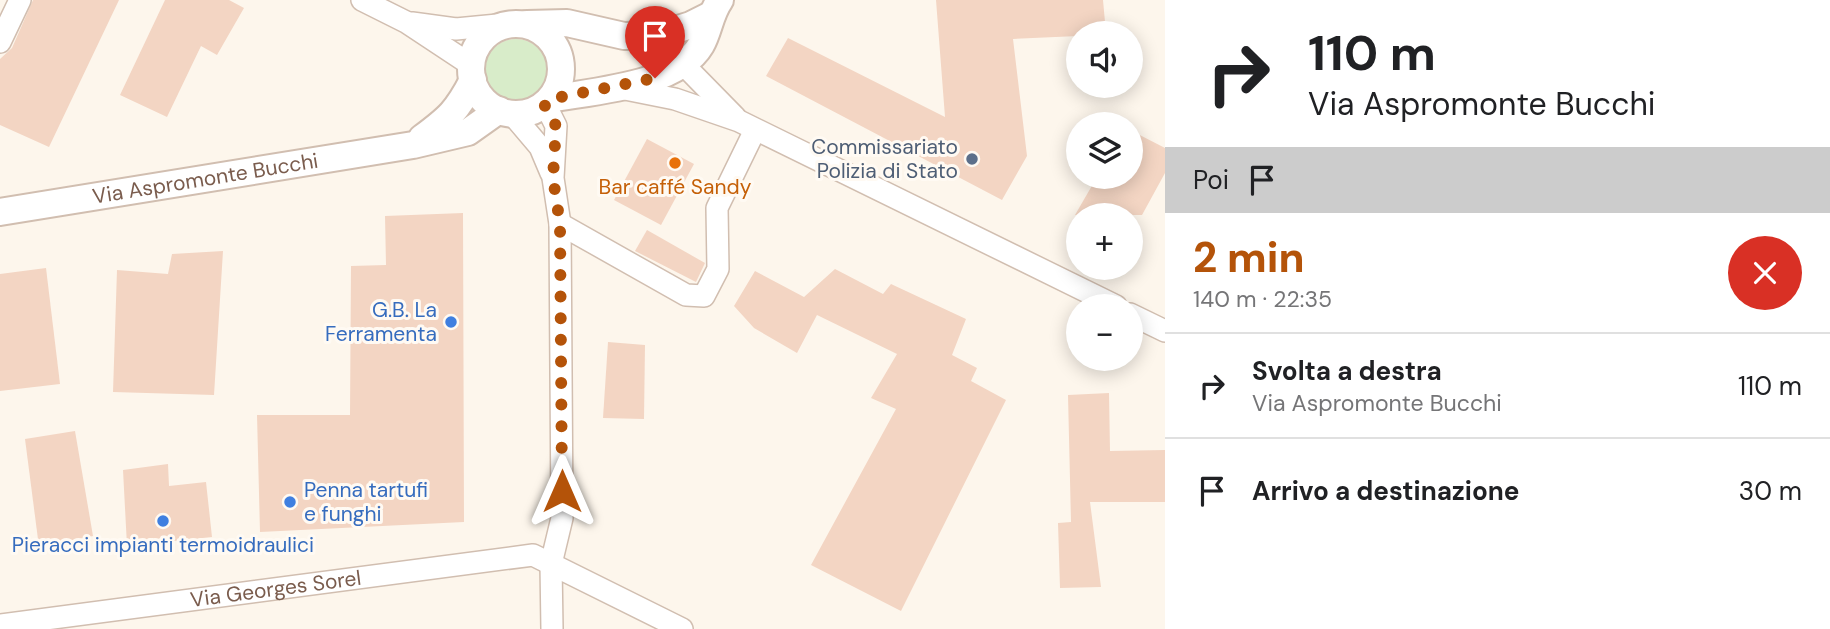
<!DOCTYPE html>
<html lang="it">
<head>
<meta charset="utf-8">
<style>
  body { margin:0; font-family:"DM Sans",sans-serif; background:#f2f2f2; color:#202124; height:100vh; display:flex; flex-direction:column; font-size:26px; white-space:nowrap }
  * { box-sizing:border-box; margin:0 }
  p { font-size:23px; color:#757577 }
  .icon { flex:none; width:38px; height:38px; fill:none; stroke:currentColor; stroke-width:2; stroke-linecap:round; stroke-linejoin:round }
  .map { position:relative; flex:1; overflow:hidden }
  .sheet { display:flex; flex-direction:column; background:#fff; width:665px }
  .sheet>* { flex:none }
  .guide { background:#fff; color:#202124; overflow:hidden }
  .tools { position:absolute; left:1066px; top:21px; display:grid; gap:14px }
  .tools a { display:grid; place-items:center; width:77px; height:77px; border-radius:50%; background:#fff; box-shadow:0 4px 18px #0003; font-size:35px }
  .pin { position:absolute; display:grid; place-items:center; width:60px; height:60px; color:#fff; margin:-72px -30px; border-radius:50% 50% 50% 0; rotate:-45deg; box-shadow:0 0 7px #0007 }
  .pin .icon { rotate:45deg }
  .me { position:absolute; width:77px; margin:-38px; rotate:0deg; stroke-linejoin:round; filter:drop-shadow(0 0 5px #0008) }
  .turn { display:flex; align-items:center; gap:24px; height:147px; padding:0 28px; font-size:32px }
  .turn .icon { width:91px; height:91px; stroke-width:2.5 }
  .turn b { display:block; font-size:49px; line-height:60px }
  .then { display:flex; align-items:center; height:66px; padding:0 28px; background:#0003; gap:14px; font-size:26px }
  .round { display:grid; place-items:center; flex:none; width:74px; height:74px; border-radius:37px; background:#f2f2f2 }
  .summary { display:flex; align-items:center; justify-content:space-between; height:119px; padding:0 28px }
  h1 { font-size:42px; font-weight:800; line-height:52px; color:#b45309 }
  ul { padding:0; list-style:none }
  li { display:flex; align-items:center; gap:21px; height:105px; padding:0 28px; border-top:2px solid #e0e0e0 }
  li div { flex:1 }
  li b { display:block; font-size:26px }
  li em { font-style:normal }
  main { display:flex; flex:1; min-height:0 }
  .map>svg:first-child { display:block }
  .green { fill:#d8ecc9 }
  .building { fill:#f3d5c3 }
  .lines { fill:none; stroke-linecap:round; stroke-linejoin:round }
  .minor-casing { stroke:#d1beb0; stroke-width:24 }
  .tertiary-casing { stroke:#d1beb0; stroke-width:30 }
  .minor { stroke:#fff; stroke-width:21 }
  .tertiary { stroke:#fff; stroke-width:26 }
  .route { stroke:#b45309; stroke-width:12; stroke-dasharray:0 21.6 }
  .service-dot { fill:#5c6f8a; stroke:#fffaf3; stroke-width:2.5 }
  .food-dot { fill:#e8710a; stroke:#fffaf3; stroke-width:2.5 }
  .shop-dot { fill:#3f7fe0; stroke:#fffaf3; stroke-width:2.5 }
  .labels { text-anchor:middle; stroke-width:6; stroke-linejoin:round; paint-order:stroke }
  .service-label { font-size:21px; fill:#4e5e75; stroke:#fffaf3; text-anchor:end }
  .street-label { font-size:21px; fill:#7a5c4d; stroke:#fffaf3 }
  .food-label { font-size:21px; fill:#c56008; stroke:#fffaf3 }
  .shop-label { font-size:21px; fill:#366cbe; stroke:#fffaf3; text-anchor:end }
</style>
</head>
<body>
<main>
<div class="map">
<svg width="1165" height="629" viewBox="0 0 1165 629">
  <rect width="100%" height="100%" fill="#fdf6ec"/>
  <circle class="green" cx="516" cy="70" r="31"/>
  <g class="building">
    <polygon points="33,0 119,0 49,147 0,125 0,59 12,48"/>
    <polygon points="165,0 229,0 244,8 217,55 201,46 167,117 120,95"/>
    <polygon points="936,0 1103,0 1106,33 1078,33 1078,36 1013,39 1027,156 1002,200 766,76 788,38 945,117"/>
    <polygon points="1130,130 1165,148 1165,173 1142,215 1075,215 1097,177 1130,177"/>
    <polygon points="647,139 694,164 661,225 614,200"/>
    <polygon points="463,213 464,522 260,532 257,415 350,415 351,266 386,265 385,216"/>
    <polygon points="647,230 705,263 696,282 635,251"/>
    <polygon points="223,251 214,395 113,392 117,270 168,274 172,254"/>
    <polygon points="46,268 60,384 0,391 0,274"/>
    <polygon points="835,269 883,294 891,284 966,319 952,355 977,368 971,381 1006,400 901,611 811,565 896,409 871,398 897,354 817,315 797,353 754,328 734,306 755,271 804,297"/>
    <polygon points="608,342 645,345 644,419 603,418"/>
    <polygon points="1109,393 1110,451 1165,450 1165,502 1090,502 1101,587 1060,588 1058,523 1071,522 1068,395"/>
    <polygon points="75,431 93,536 39,547 25,439"/>
    <polygon points="168,464 169,486 206,482 212,537 127,546 123,470"/>
  </g>
  <g class="lines">
    <g class="minor-casing">
      <g id="minor">
        <polyline points="362,0 406,22 471,65"/>
        <polyline points="412,23 456,29 508,24"/>
        <polyline points="0,42 20,0"/>
        <polyline points="683,64 735,117"/>
        <polyline points="620,88 675,99 739,121 1116,306"/>
        <polyline points="545,104 556,126 553,178 560,224 562,518 551,564 552,629"/>
        <polyline points="512,114 540,147 551,173"/>
        <polyline points="560,224 686,295 704,296 718,269 717,208 755,130"/>
        <polyline points="1130,314 1165,331"/>
        <path id="s1" d="M0,625L533,555L682,629"/>
      </g>
    </g>
    <g class="tertiary-casing">
      <g id="tertiary">
        <circle cx="516" cy="69" r="45"/>
        <polyline points="527,24 567,23 624,36 659,35 691,25 711,15"/>
        <path d="M550,99C593,91 677,86 701,45C709,31 710,14 720,0"/>
        <path d="M422,138C449,118 457,111 473,80"/>
        <path id="s2" d="M0,212L413,145L468,132L499,110"/>
      </g>
    </g>
    <use href="#minor" class="minor"/>
    <use href="#tertiary" class="tertiary"/>
  </g>
  <g class="lines">
    <polyline class="route" points="562,491 560,224 553,178 556,126 544,104 551,99 655,78"/>
  </g>
  <circle class="service-dot" cx="972" cy="159" r="7"/>
  <circle class="food-dot" cx="675" cy="163" r="7"/>
  <g class="shop-dot">
    <circle cx="451" cy="322" r="7"/>
    <circle cx="290" cy="502" r="7"/>
    <circle cx="163" cy="521" r="7"/>
  </g>
  <g class="labels">
    <g class="service-label">
      <text x="958" y="154">Commissariato<tspan x="958" dy="24">Polizia di Stato</tspan></text>
    </g>
    <g class="street-label">
      <text dy="7" stroke="none"><textPath href="#s2" startOffset="208">Via Aspromonte Bucchi</textPath></text>
      <text dy="7" stroke="none"><textPath href="#s1" startOffset="278">Via Georges Sorel</textPath></text>
    </g>
    <g class="food-label">
      <text x="675" y="194">Bar caffé Sandy</text>
    </g>
    <g class="shop-label">
      <text x="437" y="317">G.B. La<tspan x="437" dy="24">Ferramenta</tspan></text>
      <text x="304" y="497" text-anchor="start">Penna tartufi<tspan x="304" dy="24">e funghi</tspan></text>
      <text x="163" y="552" text-anchor="middle">Pieracci impianti termoidraulici</text>
    </g>
  </g>
</svg>
<div class="tools">
<a><svg class="icon" aria-label="sound" viewBox="0 0 24 24"><path d="M4 9h4l5-4v14l-5-4H4zM17 9q2 3 0 6"/></svg></a>
<a><svg class="icon" aria-label="layers" viewBox="0 0 24 24"><path d="M12 4l9 5-9 5-9-5zM3 14l9 5 9-5"/></svg></a>
<a>+</a>
<a>−</a>
</div>
<div class="pin" style="left:655px;top:78px;background:#d93025"><svg class="icon" aria-label="arrive" viewBox="0 0 24 24"><path d="M6 21V4h12l-3 4 3 4H6"/></svg></div>
<svg class="me" style="left:562px;top:491px" viewBox="-20 -20 40 40"><path d="M0-17L14 15 0 8-14 15z" fill="#b45309" stroke="#fff" stroke-width="4"/></svg>
</div>
<section class="sheet">
<div class="guide">
<div class="turn"><svg class="icon" aria-label="right" viewBox="0 0 24 24"><path d="M7 20v-9h11M14 6l5 5-5 5"/></svg><div><b>110 m</b>Via Aspromonte Bucchi</div></div>
<div class="then">Poi<svg class="icon" aria-label="arrive" viewBox="0 0 24 24"><path d="M6 21V4h12l-3 4 3 4H6"/></svg></div>
</div>
<div class="summary"><div><h1>2 min</h1><p>140 m · 22:35</p></div><a class="round" style="background:#d93025;color:#fff"><svg class="icon" aria-label="close" viewBox="0 0 24 24"><path d="M6 6l12 12M18 6L6 18"/></svg></a></div>
<ul>
<li><svg class="icon" aria-label="right" viewBox="0 0 24 24"><path d="M7 20v-9h11M14 6l5 5-5 5"/></svg><div><b>Svolta a destra</b><p>Via Aspromonte Bucchi</p></div><em>110 m</em></li>
<li><svg class="icon" aria-label="arrive" viewBox="0 0 24 24"><path d="M6 21V4h12l-3 4 3 4H6"/></svg><div><b>Arrivo a destinazione</b></div><em>30 m</em></li>
</ul>
</section>
</main>
</body>
</html>
